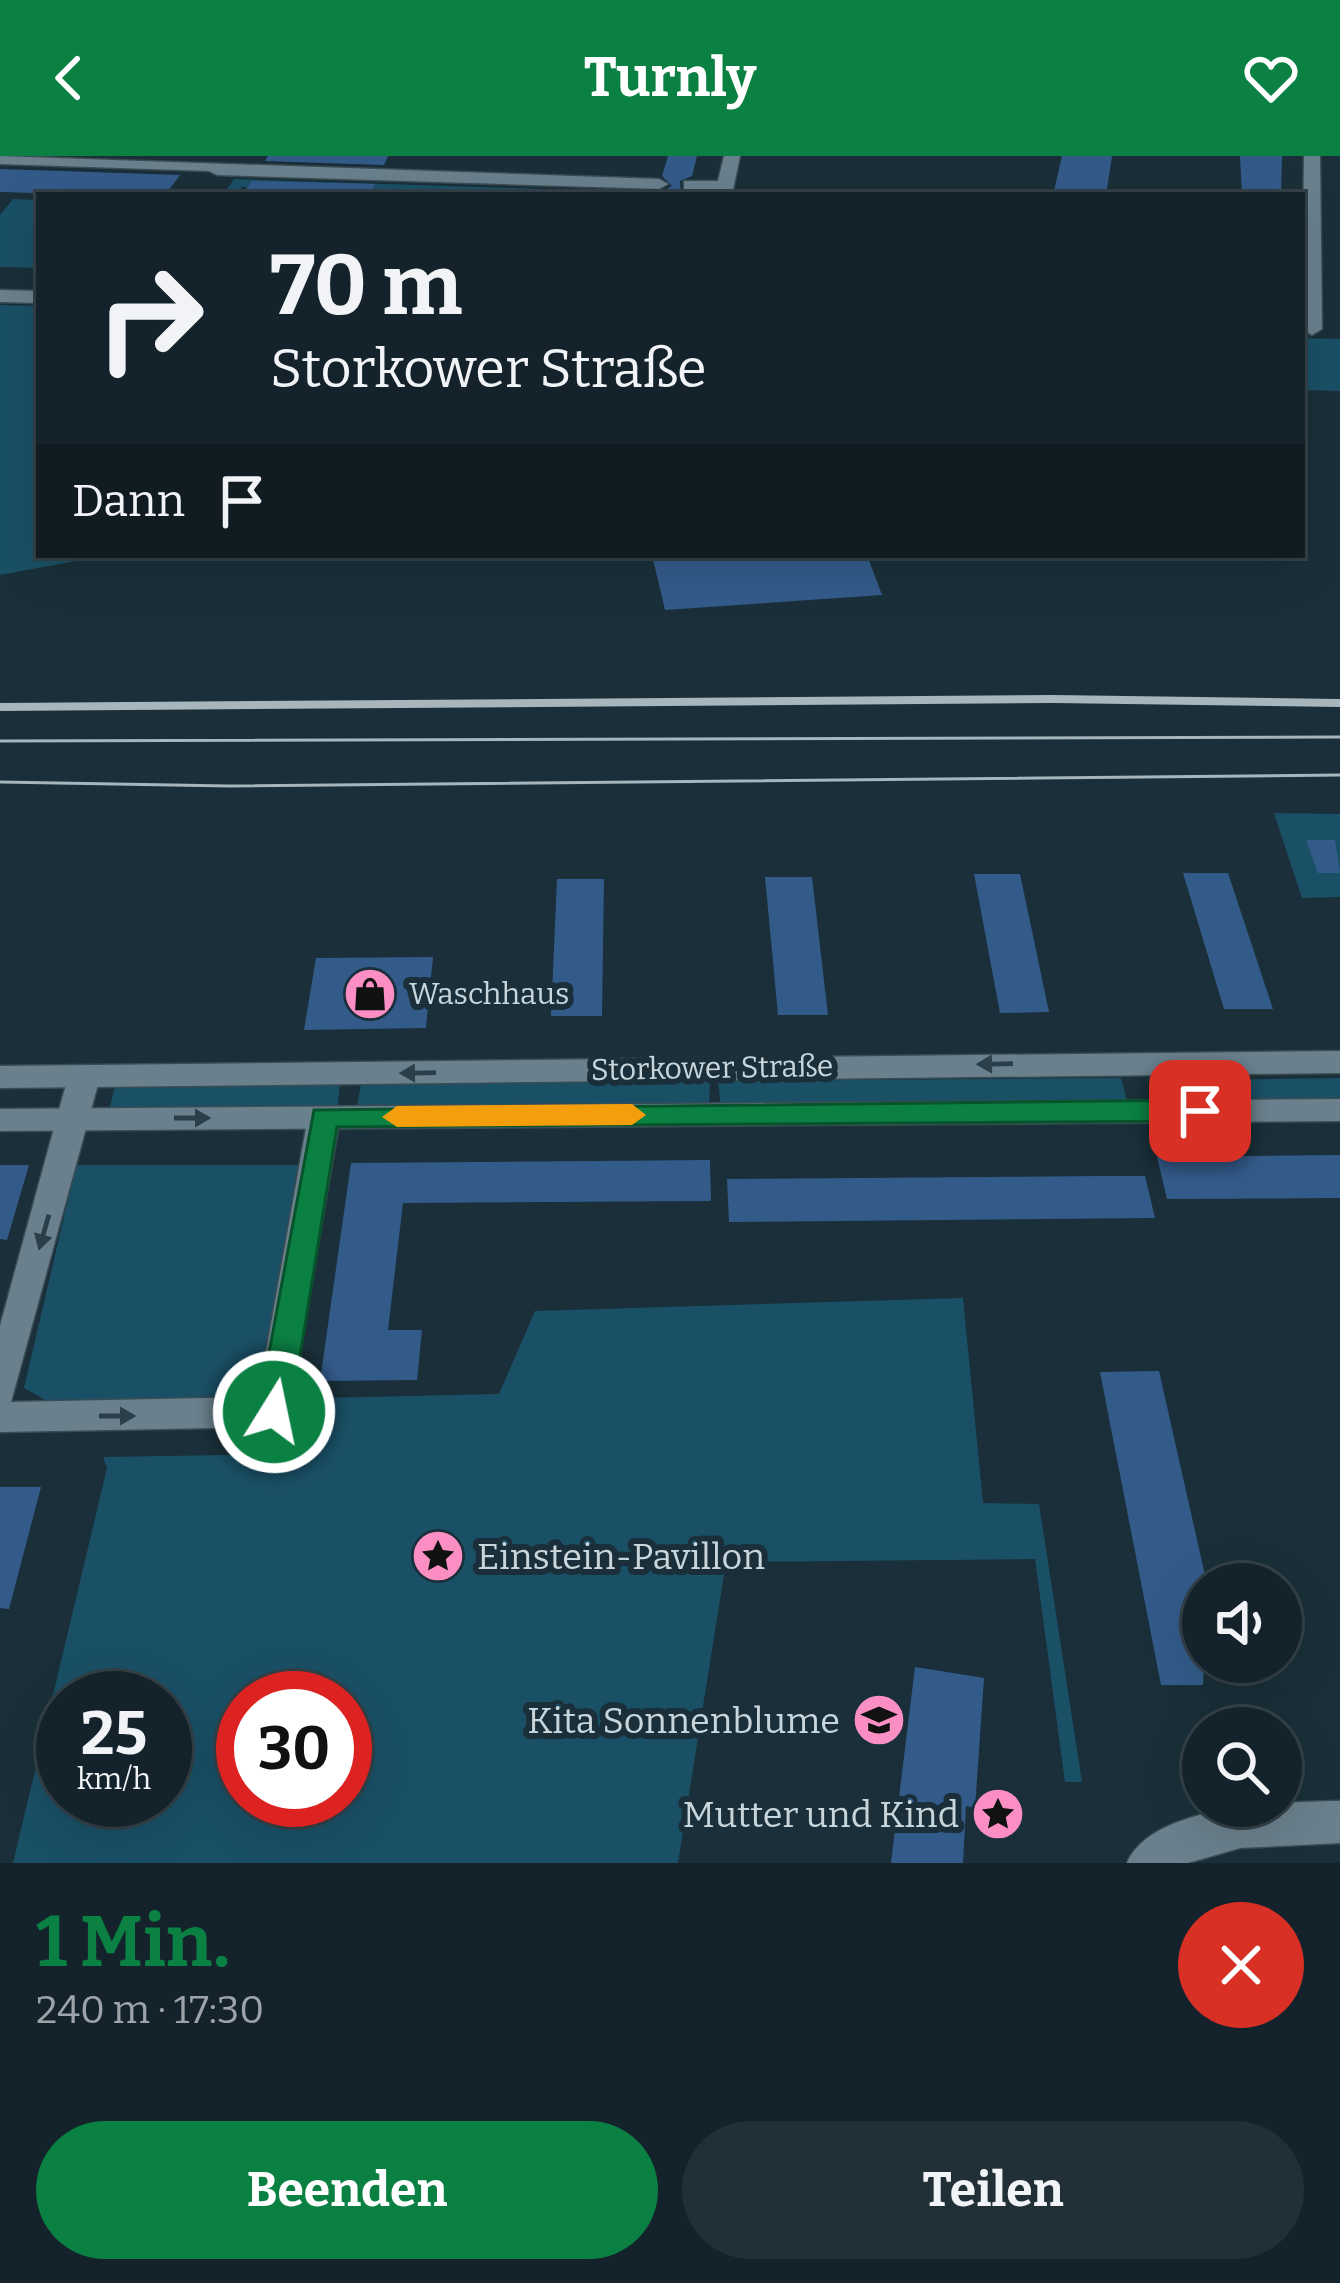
<!DOCTYPE html>
<html lang="de">
<head>
<meta charset="utf-8">
<style>
  body { margin:0; font-family:Bitter,serif; background:#212f37; color:#f1f3f6; height:100vh; display:flex; flex-direction:column; font-size:45px; white-space:nowrap }
  * { box-sizing:border-box; margin:0 }
  p { font-size:39px; color:#9da4a9 }
  .icon { flex:none; width:66px; height:66px; fill:none; stroke:currentColor; stroke-width:2; stroke-linecap:round; stroke-linejoin:round }
  .map { position:relative; height:1707px; overflow:hidden }
  .drawer { display:flex; flex-direction:column; background:#14232b; flex:1 }
  .drawer>* { flex:none }
  .banner { position:absolute; left:36px; top:36px; width:1269px; height:366px; border-radius:0px; box-shadow:0 12px 48px #0002,0 0 0 3px #334047; background:#14232b; color:#f1f3f6; overflow:hidden }
  .tools { position:absolute; left:1182px; top:1407px; display:grid; gap:24px }
  .tools a { display:grid; place-items:center; width:120px; height:120px; border-radius:50%; background:#14232b; box-shadow:0 12px 48px #0002,0 0 0 3px #334047; font-size:60px }
  .speed { position:absolute; left:36px; top:1515px; display:flex; gap:24px; font-size:60px; font-weight:700; text-align:center }
  .speed>* { display:grid; place-content:center; width:156px; height:156px; border-radius:50%; background:#14232b; box-shadow:0 12px 48px #0002,0 0 0 3px #334047; line-height:1 }
  .speed small { font-size:30px; font-weight:400 }
  .speed .limit { border:18px solid #d22; background:#fff; color:#111 }
  .pin { position:absolute; display:grid; place-items:center; width:102px; height:102px; color:#fff; margin:-51px; border-radius:24px; box-shadow:0 6px 18px #0006 }
  .me { position:absolute; width:132px; margin:-66px; rotate:10deg; stroke-linejoin:round; filter:drop-shadow(0 0 9px #0008) }
  .turn { display:flex; align-items:center; gap:42px; height:252px; padding:0 36px; font-size:54px }
  .turn .icon { width:156px; height:156px; stroke-width:2.5 }
  .turn b { display:block; font-size:84px; line-height:102px }
  .then { display:flex; align-items:center; height:114px; padding:0 36px; background:#0003; gap:24px; font-size:45px }
  .round { display:grid; place-items:center; flex:none; width:126px; height:126px; border-radius:63px; background:#212f37 }
  .head { display:flex; align-items:center; justify-content:space-between; height:204px; padding:0 36px }
  h1 { font-size:72px; font-weight:700; line-height:90px; color:#0b8043 }
  .button { display:flex; gap:24px; margin-top:auto; padding:24px 36px }
  .button a { flex:1; height:138px; border-radius:72px; background:#0b8043; color:#fff; font-size:48px; font-weight:700; line-height:138px; text-align:center }
  .button a+a { background:#212f37; color:#f1f3f6 }
  header { display:flex; justify-content:space-between; align-items:center; height:156px; padding:0 36px; background:#0b8043; color:#fff; font-size:54px; font-weight:700 }
  .map>svg:first-child { display:block }
  .green { fill:#1a5066; fill-rule:evenodd }
  .building { fill:#335b8a }
  .lines { fill:none; stroke-linecap:round; stroke-linejoin:round }
  .street-casing { stroke:#3a4c54; stroke-width:3 }
  .secondary-casing { stroke:#3a4c54; stroke-width:3 }
  .street { fill:#6a818d; fill-rule:evenodd }
  .secondary { fill:#6a818d; fill-rule:evenodd }
  .tram { stroke:#a7b5bc; stroke-width:3 }
  .rail { stroke:#a7b5bc; stroke-width:8 }
  .oneway { fill:#2a3f4a }
  .route { fill:#0b8043; stroke:#07532c; stroke-width:3 }
  .slow { fill:#f59e0b }
  .labels { text-anchor:middle; stroke-width:12; stroke-linejoin:round; paint-order:stroke }
  .poi-label { font-size:30px; fill:#c8d5db; stroke:#1a2f39; text-anchor:start }
  .street-label { font-size:30px; fill:#c8d5db; stroke:#1a2f39 }
  .near-poi-label { font-size:36px; fill:#c8d5db; stroke:#1a2f39; text-anchor:end }
</style>
</head>
<body>
<header><svg class="icon" aria-label="back" viewBox="0 0 24 24"><path d="M15 5l-7 7 7 7"/></svg>Turnly<svg class="icon" aria-label="heart" viewBox="0 0 24 24"><path d="M12 20l-8-8c-3-5 5-10 8-4 3-6 11-1 8 4z"/></svg></header>
<div class="map">
<svg width="1340" height="1707" viewBox="0 0 1340 1707">
  <rect width="100%" height="100%" fill="#1a2f39"/>
  <g class="green">
    <polygon points="234,23 575,34 574,39 370,39 242,31 236,39 223,39"/>
    <polygon points="13,43 39,44 39,112 0,111 0,59"/>
    <polygon points="0,149 39,150 39,399 108,399 0,419"/>
    <polygon points="1302,182 1340,183 1340,235 1302,234"/>
    <polygon points="1274,657 1340,658 1340,741 1302,742"/>
    <polygon points="1121,922 1128,949 721,953 718,925"/>
    <polygon points="1340,922 1340,945 1199,946 1193,924"/>
    <polygon points="710,925 709,953 356,956 361,928"/>
    <polygon points="340,928 337,957 108,959 115,930"/>
    <polygon points="76,1009 301,1009 265,1219 245,1242 49,1246 24,1232"/>
    <path d="M963,1142L983,1347L1039,1348L1082,1626H1065L1035,1403L726,1406L678,1707H13L107,1312L103,1301L278,1298L316,1269L320,1242L499,1238L535,1155ZM63,1542H165V1644H63ZM243,1542H345V1644H243Z"/>
  </g>
  <g class="building">
    <polygon points="268,0 388,0 384,9 265,5"/>
    <polygon points="668,0 697,0 692,20 680,25 681,36 687,39 656,39 672,30 662,20"/>
    <polygon points="1062,0 1112,0 1106,39 1053,39"/>
    <polygon points="1240,0 1282,0 1281,39 1242,39"/>
    <polygon points="0,13 180,19 165,39 71,38 0,36"/>
    <polygon points="252,25 375,28 370,39 242,39"/>
    <polygon points="713,399 867,399 882,439 665,454 653,403"/>
    <polygon points="1306,684 1335,684 1340,717 1318,717"/>
    <polygon points="1183,717 1228,717 1273,853 1224,853"/>
    <polygon points="974,718 1020,718 1049,856 1000,857"/>
    <polygon points="765,721 812,721 828,859 778,859"/>
    <polygon points="557,723 604,723 602,860 551,860"/>
    <polygon points="433,801 426,872 304,874 316,802"/>
    <polygon points="1340,999 1340,1042 1167,1043 1157,1001"/>
    <polygon points="710,1004 711,1045 403,1047 388,1174 422,1174 417,1224 320,1225 351,1007"/>
    <polygon points="0,1009 29,1009 7,1084 0,1083"/>
    <polygon points="1105,1020 1145,1020 1155,1062 729,1066 727,1023"/>
    <polygon points="1159,1215 1207,1428 1203,1529 1161,1529 1100,1216"/>
    <polygon points="0,1331 41,1331 9,1453 0,1452"/>
    <polygon points="915,1511 984,1522 975,1652 966,1650 963,1707 891,1707"/>
  </g>
  <g class="lines">
    <g class="street-casing">
      <g id="street">
        <polygon points="0,0 659,23 668,28 659,33 217,19 209,15 0,8"/>
        <polygon points="724,0 740,0 732,39 684,33 684,25 718,25"/>
        <polygon points="1304,0 1320,0 1322,173 1312,179 1302,173"/>
        <polygon points="0,134 39,135 39,147 0,146"/>
        <polygon points="84,910 100,921 11,1246 258,1241 308,961 313,953 335,953 340,961 287,1267 274,1271 0,1276 0,1170 68,921"/>
        <path d="M1340,1645V1687L1240,1692L1188,1707H1127C1153,1647 1287,1646 1340,1645Z"/>
      </g>
    </g>
    <g class="secondary-casing">
      <g id="secondary">
        <polygon points="1340,895 1340,917 0,932 0,910"/>
        <polygon points="1340,943 1340,965 0,975 0,953"/>
      </g>
    </g>
    <use href="#street" class="street"/>
    <use href="#secondary" class="secondary"/>
    <g class="tram">
      <polyline points="0,585 1340,581"/>
      <polyline points="0,626 229,630 1340,619"/>
    </g>
    <polyline class="rail" points="0,551 1053,543 1340,547"/>
  </g>
  <defs><path id="oneway-solid" d="M-6-.8H1V-3.2L6.5 0L1 3.2V.8H-6Z" transform="scale(3)"/></defs>
  <g class="oneway">
    <use href="#oneway-solid" transform="translate(995 908) rotate(179)"/>
    <use href="#oneway-solid" transform="translate(418 917) rotate(179)"/>
    <use href="#oneway-solid" transform="translate(192 962)"/>
    <use href="#oneway-solid" transform="translate(44 1076) rotate(106)"/>
    <use href="#oneway-solid" transform="translate(117 1260)"/>
  </g>
  <polygon class="route" points="1200,944 1215,955 1200,965 337,971 291,1256 286,1266 263,1266 258,1256 314,954"/>
  <polygon class="slow" points="632,948 646,959 632,969 397,971 382,961 397,950"/>
  <defs>
    <g id="shop-disc" transform="scale(2.7)"><circle r="9.5" fill="#fb8fc4" stroke="#1a2f39"/><path d="M-5-2.5h2.3a2.7 3.5 0 0 1 5.4 0H5L5.5 6h-11ZM-1.5-2.5h3a1.5 2.3 0 0 0-3 0Z" fill="#111"/></g>
    <g id="sight-disc" transform="scale(2.7)"><circle r="9.5" fill="#fb8fc4" stroke="#1a2f39"/><path d="M0-6L1.8-2.2L6-1.7L2.9 1.2L3.7 5.4L0 3.3L-3.7 5.4L-2.9 1.2L-6-1.7L-1.8-2.2Z" fill="#111"/></g>
    <g id="school-disc" transform="scale(2.7)"><circle r="9.5" fill="#fb8fc4" stroke="#1a2f39"/><path d="M0-5L7-2L0 1L-7-2ZM-4 1L0 2.5L4 1V4Q0 6-4 4Z" fill="#111"/></g>
  </defs>
  <g fill-rule="evenodd">
    <use href="#shop-disc" x="370" y="838"/>
    <use href="#sight-disc" x="438" y="1400"/>
    <use href="#school-disc" x="879" y="1564"/>
    <use href="#sight-disc" x="998" y="1658"/>
  </g>
  <g class="labels">
    <g class="poi-label">
      <text x="409" y="848">Waschhaus</text>
    </g>
    <g class="street-label">
      <text transform="translate(712 912) rotate(-1)" y="10">Storkower Straße</text>
    </g>
    <g class="near-poi-label">
      <text x="477" y="1413" text-anchor="start">Einstein-Pavillon</text>
      <text x="840" y="1577">Kita Sonnenblume</text>
      <text x="959" y="1671">Mutter und Kind</text>
    </g>
  </g>
</svg>
<div class="tools">
<a><svg class="icon" aria-label="sound" viewBox="0 0 24 24"><path d="M4 9h4l5-4v14l-5-4H4zM17 9q2 3 0 6"/></svg></a>
<a><svg class="icon" aria-label="search" viewBox="0 0 24 24"><circle cx="10" cy="10" r="6"/><path d="M15 15l6 6"/></svg></a>
</div>
<div class="speed"><div>25<small>km/h</small></div><div class="limit">30</div></div>
<div class="pin" style="left:1200px;top:955px;background:#d93025"><svg class="icon" aria-label="arrive" viewBox="0 0 24 24"><path d="M6 21V4h12l-3 4 3 4H6"/></svg></div>
<svg class="me" style="left:274px;top:1256px" viewBox="-20 -20 40 40"><circle r="17" fill="#0b8043" stroke="#fff" stroke-width="3"/><path d="M0-11L8 9 0 5-8 9z" fill="#fff"/></svg>
<div class="banner">
<div class="turn"><svg class="icon" aria-label="right" viewBox="0 0 24 24"><path d="M7 20v-9h11M14 6l5 5-5 5"/></svg><div><b>70 m</b>Storkower Straße</div></div>
<div class="then">Dann<svg class="icon" aria-label="arrive" viewBox="0 0 24 24"><path d="M6 21V4h12l-3 4 3 4H6"/></svg></div>
</div>
</div>
<section class="drawer">
<div class="head"><div><h1>1 Min.</h1><p>240 m · 17:30</p></div><a class="round" style="background:#d93025;color:#fff"><svg class="icon" aria-label="close" viewBox="0 0 24 24"><path d="M6 6l12 12M18 6L6 18"/></svg></a></div>
<div class="button"><a>Beenden</a><a>Teilen</a></div>
</section>
</body>
</html>
